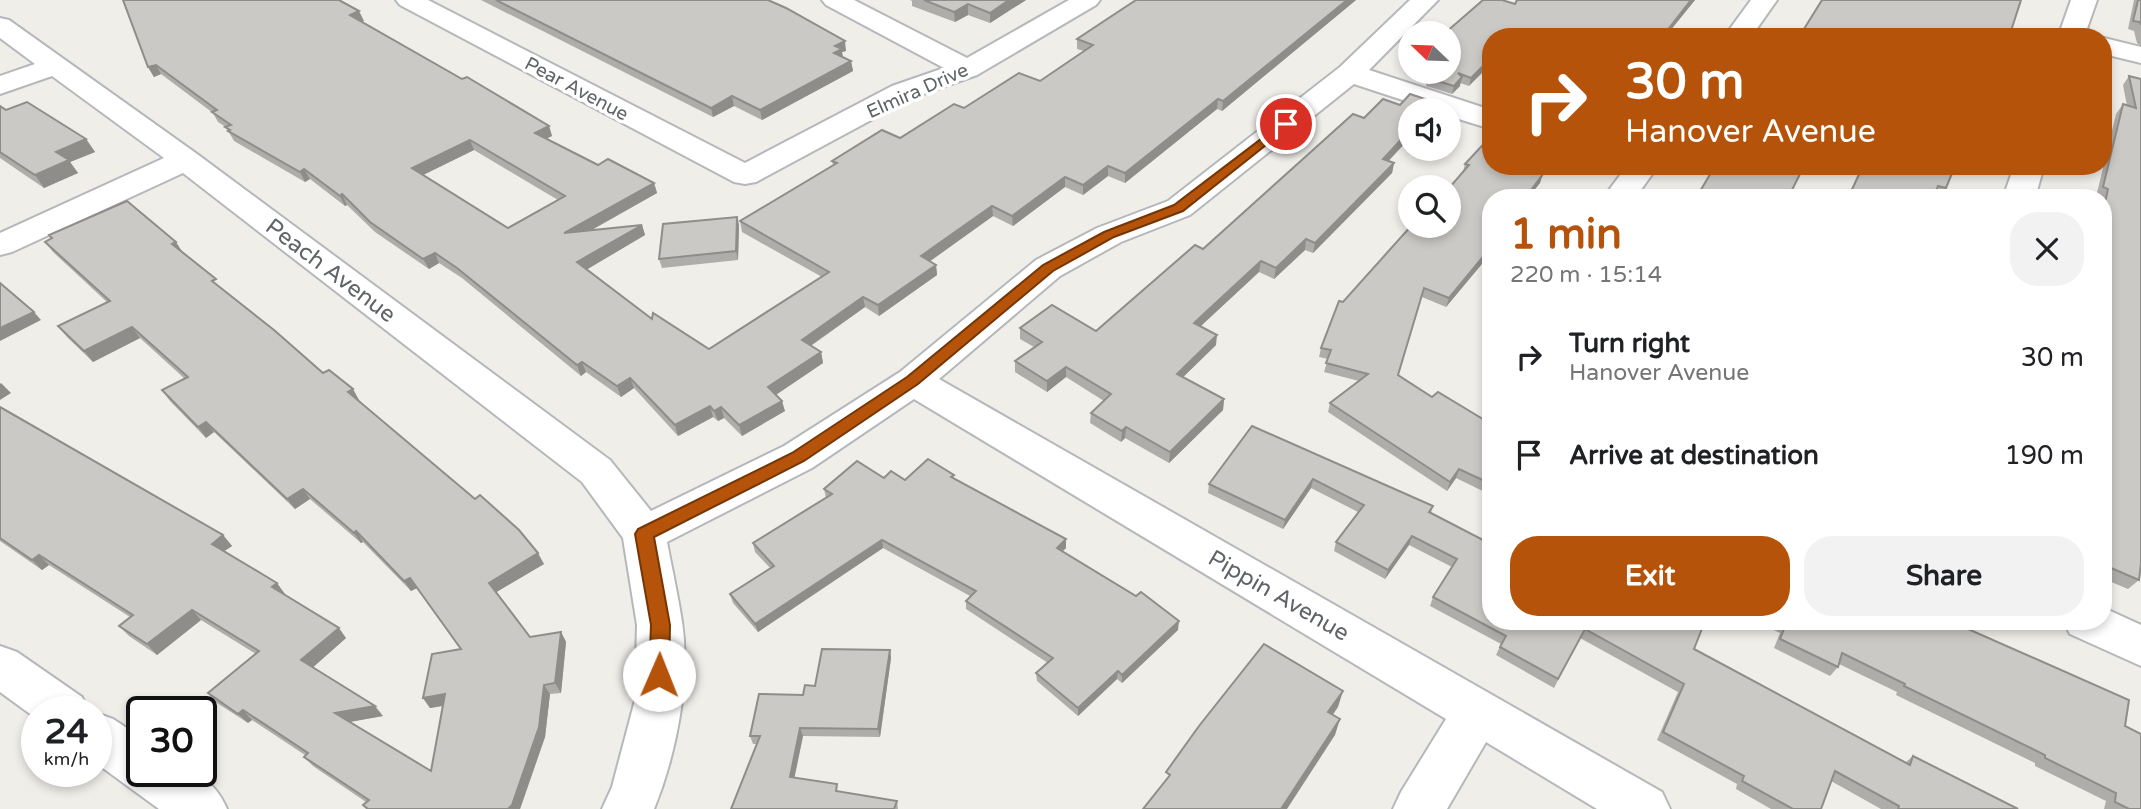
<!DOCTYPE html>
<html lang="en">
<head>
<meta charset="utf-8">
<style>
  body { margin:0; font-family:"Varela Round",sans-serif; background:#f2f2f2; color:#202124; height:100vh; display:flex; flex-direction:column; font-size:26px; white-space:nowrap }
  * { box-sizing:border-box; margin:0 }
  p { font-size:23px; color:#757577 }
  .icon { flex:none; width:38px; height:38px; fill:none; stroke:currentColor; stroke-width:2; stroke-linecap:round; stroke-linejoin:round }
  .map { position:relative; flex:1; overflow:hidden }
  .panel { position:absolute; left:1482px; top:189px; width:630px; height:441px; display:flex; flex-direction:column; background:#fff; border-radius:28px; box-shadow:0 4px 10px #0003 }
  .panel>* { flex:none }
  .hud { position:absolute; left:1482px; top:28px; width:630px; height:147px; border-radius:28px; box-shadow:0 4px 10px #0003; background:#b45309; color:#fff; overflow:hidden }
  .needle { width:46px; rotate:293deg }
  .fabs { position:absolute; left:1398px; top:21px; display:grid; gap:14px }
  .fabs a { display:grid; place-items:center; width:63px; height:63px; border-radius:50%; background:#fff; box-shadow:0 4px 10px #0003; font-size:35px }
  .speed { position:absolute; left:21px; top:696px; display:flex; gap:14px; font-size:35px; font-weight:700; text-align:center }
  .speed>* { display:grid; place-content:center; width:91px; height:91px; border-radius:50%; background:#fff; box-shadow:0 4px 10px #0003; line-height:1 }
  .speed small { font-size:18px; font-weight:400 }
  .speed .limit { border:4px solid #111; border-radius:10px; background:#fff; color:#111 }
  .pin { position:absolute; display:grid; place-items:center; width:60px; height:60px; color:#fff; margin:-30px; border:4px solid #fff; border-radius:50%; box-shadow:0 2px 7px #0007 }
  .me { position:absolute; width:77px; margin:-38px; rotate:1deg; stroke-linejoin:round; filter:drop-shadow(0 0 5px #0008) }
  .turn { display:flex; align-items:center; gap:24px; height:147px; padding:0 28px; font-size:32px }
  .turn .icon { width:91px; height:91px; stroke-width:2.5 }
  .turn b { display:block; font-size:49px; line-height:60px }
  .round { display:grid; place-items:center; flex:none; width:74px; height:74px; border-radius:28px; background:#f2f2f2 }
  .summary { display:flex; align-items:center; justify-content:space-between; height:119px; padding:0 28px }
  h1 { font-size:42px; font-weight:700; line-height:52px; color:#b45309 }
  .button { display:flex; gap:14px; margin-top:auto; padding:14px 28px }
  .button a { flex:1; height:80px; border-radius:28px; background:#b45309; color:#fff; font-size:28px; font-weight:700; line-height:80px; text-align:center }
  .button a+a { background:#f2f2f2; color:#202124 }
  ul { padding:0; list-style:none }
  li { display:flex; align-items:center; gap:21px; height:98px; padding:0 28px }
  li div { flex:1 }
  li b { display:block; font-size:26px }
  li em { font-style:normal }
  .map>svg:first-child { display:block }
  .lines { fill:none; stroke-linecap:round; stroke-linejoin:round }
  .street-casing { stroke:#b5b8bb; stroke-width:4 }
  .street { fill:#fff; fill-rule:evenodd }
  .wall { fill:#afada9; fill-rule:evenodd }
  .shaded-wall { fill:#8e8d8a }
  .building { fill:#cbc9c5; stroke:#8e8d8a; stroke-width:2; fill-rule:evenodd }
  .route { fill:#b45309; stroke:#753606; stroke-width:2 }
  .labels { text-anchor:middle; stroke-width:7; stroke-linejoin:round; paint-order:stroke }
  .far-street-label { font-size:19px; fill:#606367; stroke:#fff }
  .street-label { font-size:23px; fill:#606367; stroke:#fff }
</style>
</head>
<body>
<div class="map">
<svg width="2141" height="809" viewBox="0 0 2141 809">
  <rect width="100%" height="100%" fill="#f0eee9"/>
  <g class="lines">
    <g class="street-casing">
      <g id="street">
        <polygon points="396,0 428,0 745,163 892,86 944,68 826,5 822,0 854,0 967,58 1069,0 1100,0 1096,5 977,75 912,98 756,182 745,184 734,182 400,5"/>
        <path d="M1410,0H1438L1369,70L1491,110V129L1449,116V110H1433L1354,84L1190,215L1121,242L1060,276L939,379L1662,792L1670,809H1597L1486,742L1447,809H1393L1401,792L1446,719L914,399L812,468L667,542C672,569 678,595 682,622C691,681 676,755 654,809H602L612,787L635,700L637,625L623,538L582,482L183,173L12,252L0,255V233L164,158L52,76L0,94V76L35,64L0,38V18L9,20L197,154L610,460L651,511L784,446L900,372L1036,260L1097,228L1168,201L1340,67Z"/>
        <polygon points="1751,0 1777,0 1751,37 1724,37"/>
        <polygon points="2071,0 2097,0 2084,37 2058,37"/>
        <polygon points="2104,38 2141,47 2141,63 2104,54"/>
        <polygon points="1627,166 1658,166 1635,198 1603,198"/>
        <polygon points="2014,166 2044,166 2035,198 2003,198"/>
        <polygon points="2104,608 2141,625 2141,666 2070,634 2063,621 2104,621"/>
        <polygon points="0,646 17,652 82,697 89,712 37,712 37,719 0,692"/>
        <path d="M96,713L113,719L142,738V772C181,772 209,767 227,809H159L96,763Z"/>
      </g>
    </g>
    <use href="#street" class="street"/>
  </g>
  <g class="wall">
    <polygon points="481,0 768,0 846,51 842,52 843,57 851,61 853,71 762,120 734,106 713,117"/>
    <polygon points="910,0 1026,0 990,23 968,15 955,22 912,6 912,1"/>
    <path d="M1136,0H1356L1222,111L1217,109L1125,183L1108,176L1083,195L1065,187L1013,226L993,216L930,261L936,265L937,275L879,316L865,307L811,346L821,352L823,363L776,395L785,411L742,436L724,418L718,421L713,417L678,436L634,388L621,397L586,372L581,376L462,278L439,263L429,269L375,232L347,205L345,206L310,179L305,182L234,141L226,127L218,122L213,113L161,74L154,77L148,67L364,21L361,22L462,79L549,126L552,136L546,139L598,165L654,183L657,193L592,230L642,225L645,235L587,269L652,319L709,349L822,277L742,232L740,221L833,165L832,161L900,138L964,108L1040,81L1084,51L1077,49V39ZM474,150L558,200L508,228L423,175Z"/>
    <polygon points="1517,0 1695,0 1665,37 1491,37 1469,86 1460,83 1460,86 1452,94 1426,86 1428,78 1449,72 1449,33 1515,4"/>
    <polygon points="2134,0 2141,0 2141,46 2137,43 2134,31 2128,29"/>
    <polygon points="2129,76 2141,79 2139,580 2128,589 2104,579 2104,198 2096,197 2116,114 2123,104 2127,106 2123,85"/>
    <polygon points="1437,103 1435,110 1410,110 1389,161 1394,163 1392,173 1313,253 1305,250 1274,279 1259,272 1200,327 1216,345 1183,377 1224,399 1223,410 1169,463 1125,438 1121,442 1090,423 1091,413 1104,401 1066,377 1047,392 1015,372 1015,361 1034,347 1020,339 1020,328 1096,331 1203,249 1364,118 1400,105"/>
    <polygon points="0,106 6,110 86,139 95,152 70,162 78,173 44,188 0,158"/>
    <polygon points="1465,164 1491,166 1531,166 1529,169 1540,183 1528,198 1491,198 1491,253 1446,307 1422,297 1398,375 1432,397 1491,424 1491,495 1456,478 1447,491 1328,412 1330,403 1359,381 1324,372 1328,359 1319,357 1321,348 1343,302 1449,226"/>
    <polygon points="1711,166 1804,166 1710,174 1708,173"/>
    <polygon points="1862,166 1955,166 1946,188 1941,198 1847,198"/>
    <polygon points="737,217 739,225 738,260 662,268 659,259"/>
    <polygon points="49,235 183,253 222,289 323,373 359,400 358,401 544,564 496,592 530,637 561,632 566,642 561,693 550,694 545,737 520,809 366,809 363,805 366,802 313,766 304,757 305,755 252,720 248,723 217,703 208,693 256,654 201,620 157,655 129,636 119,626 130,617 49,565 42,570 0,541 0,407 223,535 232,546 224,551 346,638 313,667 383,716 350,722 431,771 443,706 430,708 423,698 460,649 417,588 411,591 363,542 361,543 310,499 295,509 214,432 206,438 170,401 162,390 185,379 140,338 93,362 67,337 58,326 108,303 53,252 45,242 51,239"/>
    <polygon points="1252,426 1433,506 1431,513 1491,544 1491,621 1705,621 1694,649 1906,762 1913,756 2018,809 1881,809 1831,781 1821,809 1771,809 1736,789 1737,784 1657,740 1678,692 1580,638 1554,688 1496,655 1501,644 1430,606 1433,597 1452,567 1409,545 1385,579 1334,551 1336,542 1358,512 1311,488 1283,529 1208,493 1209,484"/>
    <polygon points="954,475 954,479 1066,539 1066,548 1062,551 1178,630 1122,683 1117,679 1078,716 1037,681 1036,673 1048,663 966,609 966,601 970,596 883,548 758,632 733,603 730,594 771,569 755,552 753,543 826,498 824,489 884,478 905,480"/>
    <polygon points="1755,621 1950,621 2125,726 2141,809 2104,809 2106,801 2035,766 2035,763 1896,695 1897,692 1839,664 1838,667 1830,676 1774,648 1780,633"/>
    <polygon points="890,650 891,658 880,737 803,736 794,777 839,792 897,801 898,809 731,809 757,744 753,744 750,736 803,695"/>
  </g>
  <g class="shaded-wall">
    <polygon points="1009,0 1026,0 990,23 990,13"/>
    <polygon points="1347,0 1356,0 1222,111 1223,101"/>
    <polygon points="1691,0 1695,0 1665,37 1662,37"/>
    <polygon points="968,4 968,15 955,22 954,12"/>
    <polygon points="359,11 364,21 354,24 350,15"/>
    <polygon points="845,41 846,51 842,52 843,59 836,62 835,46"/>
    <polygon points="1491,58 1491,64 1469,86 1471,78"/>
    <polygon points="851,61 853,71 762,120 760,110"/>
    <polygon points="156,65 161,74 154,77 148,67"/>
    <polygon points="1462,77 1460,86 1452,94 1454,86"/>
    <polygon points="732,96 734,106 713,117 711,108"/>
    <polygon points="1218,99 1217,109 1125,183 1125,173"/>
    <polygon points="1437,103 1435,110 1429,110"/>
    <polygon points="549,126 552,136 538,142 535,133"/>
    <polygon points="1410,130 1410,138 1381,169 1383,159"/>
    <polygon points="86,139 95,152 70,162 78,173 44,188 35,175 56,152"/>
    <polygon points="470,140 474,150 417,178 412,168"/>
    <polygon points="1394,163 1392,173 1313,253 1315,243"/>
    <polygon points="1108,166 1108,176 1083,195 1083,185"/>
    <polygon points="304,169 310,179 305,182 300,172"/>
    <polygon points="1543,174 1540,183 1528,198 1525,198"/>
    <polygon points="1065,177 1065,187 1013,226 1012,216"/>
    <polygon points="654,183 657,193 568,243 564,233"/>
    <polygon points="342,194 347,205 345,206 340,196"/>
    <polygon points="992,206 993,216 922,267 921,256"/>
    <polygon points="737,217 739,225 738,260 736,251"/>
    <polygon points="642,225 645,235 581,273 577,262"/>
    <polygon points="1306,239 1305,250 1274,279 1276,268"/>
    <polygon points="176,242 183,253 172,244"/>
    <polygon points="1491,247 1491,253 1446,307 1449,298"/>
    <polygon points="435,253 439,263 429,269 423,259"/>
    <polygon points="1261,261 1259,272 1192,334 1194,323"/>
    <polygon points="936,265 937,275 879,316 878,305"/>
    <polygon points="863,297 865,307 804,350 802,340"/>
    <polygon points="34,312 41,320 0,341 0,328"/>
    <polygon points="132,327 140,338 93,362 84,351"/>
    <polygon points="1217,335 1216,345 1176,384 1177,374"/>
    <polygon points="821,352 823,363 771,398 768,387"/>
    <polygon points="582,362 586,372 581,376 577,365"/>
    <polygon points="1066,367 1066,377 1047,392 1047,381"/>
    <polygon points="630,378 634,388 621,397 617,386"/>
    <polygon points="1,383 11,393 0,400 0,384"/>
    <polygon points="353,389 359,400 355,403 348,392"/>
    <polygon points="1224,399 1223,410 1169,463 1170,452"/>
    <polygon points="782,401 785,411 742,436 739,425"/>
    <polygon points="710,406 713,417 678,436 675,425"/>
    <polygon points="721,407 724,418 718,421 714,411"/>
    <polygon points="206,422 214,432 206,438 198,427"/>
    <polygon points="1126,427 1125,438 1121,442 1122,431"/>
    <polygon points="1459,469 1456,478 1447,491 1450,482"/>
    <polygon points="1313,479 1311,488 1283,529 1285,520"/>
    <polygon points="303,489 310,499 295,509 287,499"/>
    <polygon points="356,531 363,542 361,543 354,533"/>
    <polygon points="223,535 232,546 220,554 212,544"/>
    <polygon points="1412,536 1409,545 1385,579 1388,570"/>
    <polygon points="1066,539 1066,548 1057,557 1057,548"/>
    <polygon points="882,540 883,548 758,632 755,624"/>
    <polygon points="538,553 544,564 495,593 489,583"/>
    <polygon points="39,555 49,565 42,570 32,560"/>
    <polygon points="410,578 417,588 411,591 404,581"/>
    <polygon points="277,583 285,594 280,597 272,587"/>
    <polygon points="192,610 201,620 157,655 147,644"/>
    <polygon points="1179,621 1178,630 1122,683 1122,675"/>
    <polygon points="339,628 346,638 310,670 301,660"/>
    <polygon points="561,632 566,642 561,693 555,683"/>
    <polygon points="890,650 891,658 880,737 878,729"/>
    <polygon points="1118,671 1117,679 1078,716 1078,708"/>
    <polygon points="544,685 550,694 545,737 520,809 508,809"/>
    <polygon points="1343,691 1338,707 1324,728 1328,712"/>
    <polygon points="445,694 452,704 430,708 423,698"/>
    <polygon points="375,706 383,716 343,723 335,713"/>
    <polygon points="243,710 252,720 248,723 238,714"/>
    <polygon points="1340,719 1335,735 1287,809 1281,809"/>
    <polygon points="800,728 803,736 793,785 790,777"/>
  </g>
  <g class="building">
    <path d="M123,0H339L359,11L350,15L462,79L467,77L549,126L535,133L598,165L608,159L654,183L564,233L642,225L577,262L652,319L653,313L709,349L829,272L740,221L837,163L832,161L882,130L900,138L954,104L964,108L1019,73L1040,81L1093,45L1077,39L1136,0H1347L1223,101L1218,99L1125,173L1108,166L1083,185L1065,177L1012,216L992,206L921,256L936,265L878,305L863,297L802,340L821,352L768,387L782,401L739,425L721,407L714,411L710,406L675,425L630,378L617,386L582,362L577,365L457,268L435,253L423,259L370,222L342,194L340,196L304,169L300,172L228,131L230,130L225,127L231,125L212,112L217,110L156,65L148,67ZM470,140L565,196L508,228L412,168Z"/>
    <polygon points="496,0 768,0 786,8 845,41 835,46 842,49 834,53 851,61 760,110 732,96 711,108"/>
    <polygon points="924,0 1009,0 990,13 968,4 954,12"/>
    <polygon points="1483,0 1502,0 1515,4 1517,0 1691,0 1662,37 1491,37 1491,58 1471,78 1458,73 1462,77 1454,86 1428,78 1434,72 1449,72 1449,57 1453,53 1449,52 1449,33 1445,33"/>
    <polygon points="1822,0 2021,0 2009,37 1799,37"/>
    <polygon points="2138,0 2141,0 2141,25 2140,22 2133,21"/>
    <polygon points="2129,76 2141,79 2141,563 2139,580 2104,565 2104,207 2108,189 2103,187 2123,104 2136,108"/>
    <polygon points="1410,94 1437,103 1429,110 1410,110 1410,130 1383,159 1394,163 1315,243 1306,239 1276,268 1261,261 1194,323 1217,335 1177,374 1224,399 1170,452 1126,427 1122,431 1091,413 1111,394 1066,367 1047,381 1015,361 1042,342 1020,328 1052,305 1096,331 1195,245 1203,249 1353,114 1364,118 1383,99 1400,105"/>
    <polygon points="27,102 86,139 56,152 69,160 35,175 0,152 0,106 6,110"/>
    <polygon points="1491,136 1491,166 1528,166 1526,168 1543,174 1525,198 1491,198 1491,247 1449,298 1424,288 1398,375 1432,397 1438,392 1491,424 1491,484 1459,469 1450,482 1330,403 1368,374 1326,363 1331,350 1321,348 1339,301 1343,302 1411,226 1449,226 1449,188 1469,165 1465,164"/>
    <polygon points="1715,166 1804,166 1788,198 1696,198"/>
    <polygon points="1863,166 1955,166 1946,188 1938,186 1933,198 1848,198"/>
    <polygon points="127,201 176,242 172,244 216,279 212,281 274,330 323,373 329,370 353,389 348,392 475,499 480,495 519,530 538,553 489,583 530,637 561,632 555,683 544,685 539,727 512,805 508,809 368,809 363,805 369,800 304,757 308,753 243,710 238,714 208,693 259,651 192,610 147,644 119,626 133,615 39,555 32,560 0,538 0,407 223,535 212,544 277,583 272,587 339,628 301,660 375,706 335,713 431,771 445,694 423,698 432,654 461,649 410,578 404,581 356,531 354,533 303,489 287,499 206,422 198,427 162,390 188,377 132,327 84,351 58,326 110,301 45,242 52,238 49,235"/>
    <polygon points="737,217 736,251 659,259 663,224"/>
    <polygon points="0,283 34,312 0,328"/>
    <polygon points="1252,426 1433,506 1429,512 1491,544 1491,621 1705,621 1694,649 1910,765 1913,756 2018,809 1898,809 1899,806 1835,771 1821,809 1793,809 1742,781 1744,776 1663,732 1684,684 1585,629 1558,679 1500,647 1506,636 1433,597 1457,559 1412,536 1388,570 1336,542 1364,505 1313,479 1285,520 1209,484"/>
    <polygon points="928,459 954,475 951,477 1066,539 1057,548 1136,596 1141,592 1179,621 1122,675 1118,671 1078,708 1036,673 1053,658 966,601 976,591 882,540 755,624 730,594 774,566 753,543 832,494 824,489 857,461 884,478 891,471 905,480"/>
    <polygon points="1780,621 1950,621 2129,700 2125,726 2141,734 2141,809 2129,809 2115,802 2116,793 2045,758 2045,755 1904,686 1905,684 1842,653 1838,667 1780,639 1786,624"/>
    <polygon points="1264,644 1343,691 1328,712 1340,719 1281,809 1143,809 1170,775 1166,772 1199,726"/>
    <polygon points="822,649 890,650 878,729 800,728 790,777 837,784 836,791 897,801 894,809 731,809 760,736 750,736 759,694 803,695 805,685 815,686"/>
  </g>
  <polygon class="route" points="1286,120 1290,121 1290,126 1183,211 1114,237 1053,271 918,384 804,461 654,537 670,625 669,675 666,681 659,684 652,681 649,675 651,625 635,534 638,529 792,453 907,377 1043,265 1104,232 1174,205"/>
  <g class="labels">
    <g class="far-street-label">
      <text transform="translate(577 88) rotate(28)" y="7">Pear Avenue</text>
      <text transform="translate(917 90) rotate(-24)" y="7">Elmira Drive</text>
    </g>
    <g class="street-label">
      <text transform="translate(331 270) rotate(37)" y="8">Peach Avenue</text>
      <text transform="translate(1279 595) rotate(30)" y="8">Pippin Avenue</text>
    </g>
  </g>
</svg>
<div class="fabs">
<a><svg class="needle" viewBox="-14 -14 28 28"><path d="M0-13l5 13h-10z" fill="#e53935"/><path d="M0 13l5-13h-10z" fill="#757577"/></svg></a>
<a><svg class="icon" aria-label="sound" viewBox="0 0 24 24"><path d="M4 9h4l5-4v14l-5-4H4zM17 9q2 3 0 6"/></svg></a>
<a><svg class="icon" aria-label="search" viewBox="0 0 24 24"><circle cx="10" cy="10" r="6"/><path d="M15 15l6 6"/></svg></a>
</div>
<div class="speed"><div>24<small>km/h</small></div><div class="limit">30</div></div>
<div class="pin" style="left:1286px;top:124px;background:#d93025"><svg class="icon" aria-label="arrive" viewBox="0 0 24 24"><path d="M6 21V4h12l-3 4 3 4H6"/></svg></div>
<svg class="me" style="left:659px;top:675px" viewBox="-20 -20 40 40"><circle r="19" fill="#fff"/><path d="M0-13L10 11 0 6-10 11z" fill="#b45309"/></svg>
<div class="hud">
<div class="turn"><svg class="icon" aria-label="right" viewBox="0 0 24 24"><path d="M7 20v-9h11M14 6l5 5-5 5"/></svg><div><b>30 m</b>Hanover Avenue</div></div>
</div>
<section class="panel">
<div class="summary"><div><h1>1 min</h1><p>220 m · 15:14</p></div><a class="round"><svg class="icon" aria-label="close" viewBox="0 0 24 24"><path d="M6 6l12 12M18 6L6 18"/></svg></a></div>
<ul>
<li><svg class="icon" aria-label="right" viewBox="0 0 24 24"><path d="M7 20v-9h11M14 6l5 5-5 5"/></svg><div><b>Turn right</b><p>Hanover Avenue</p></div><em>30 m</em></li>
<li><svg class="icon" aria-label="arrive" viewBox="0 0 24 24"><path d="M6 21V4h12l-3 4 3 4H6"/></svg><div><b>Arrive at destination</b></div><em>190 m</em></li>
</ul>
<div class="button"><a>Exit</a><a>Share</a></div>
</section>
</div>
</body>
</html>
